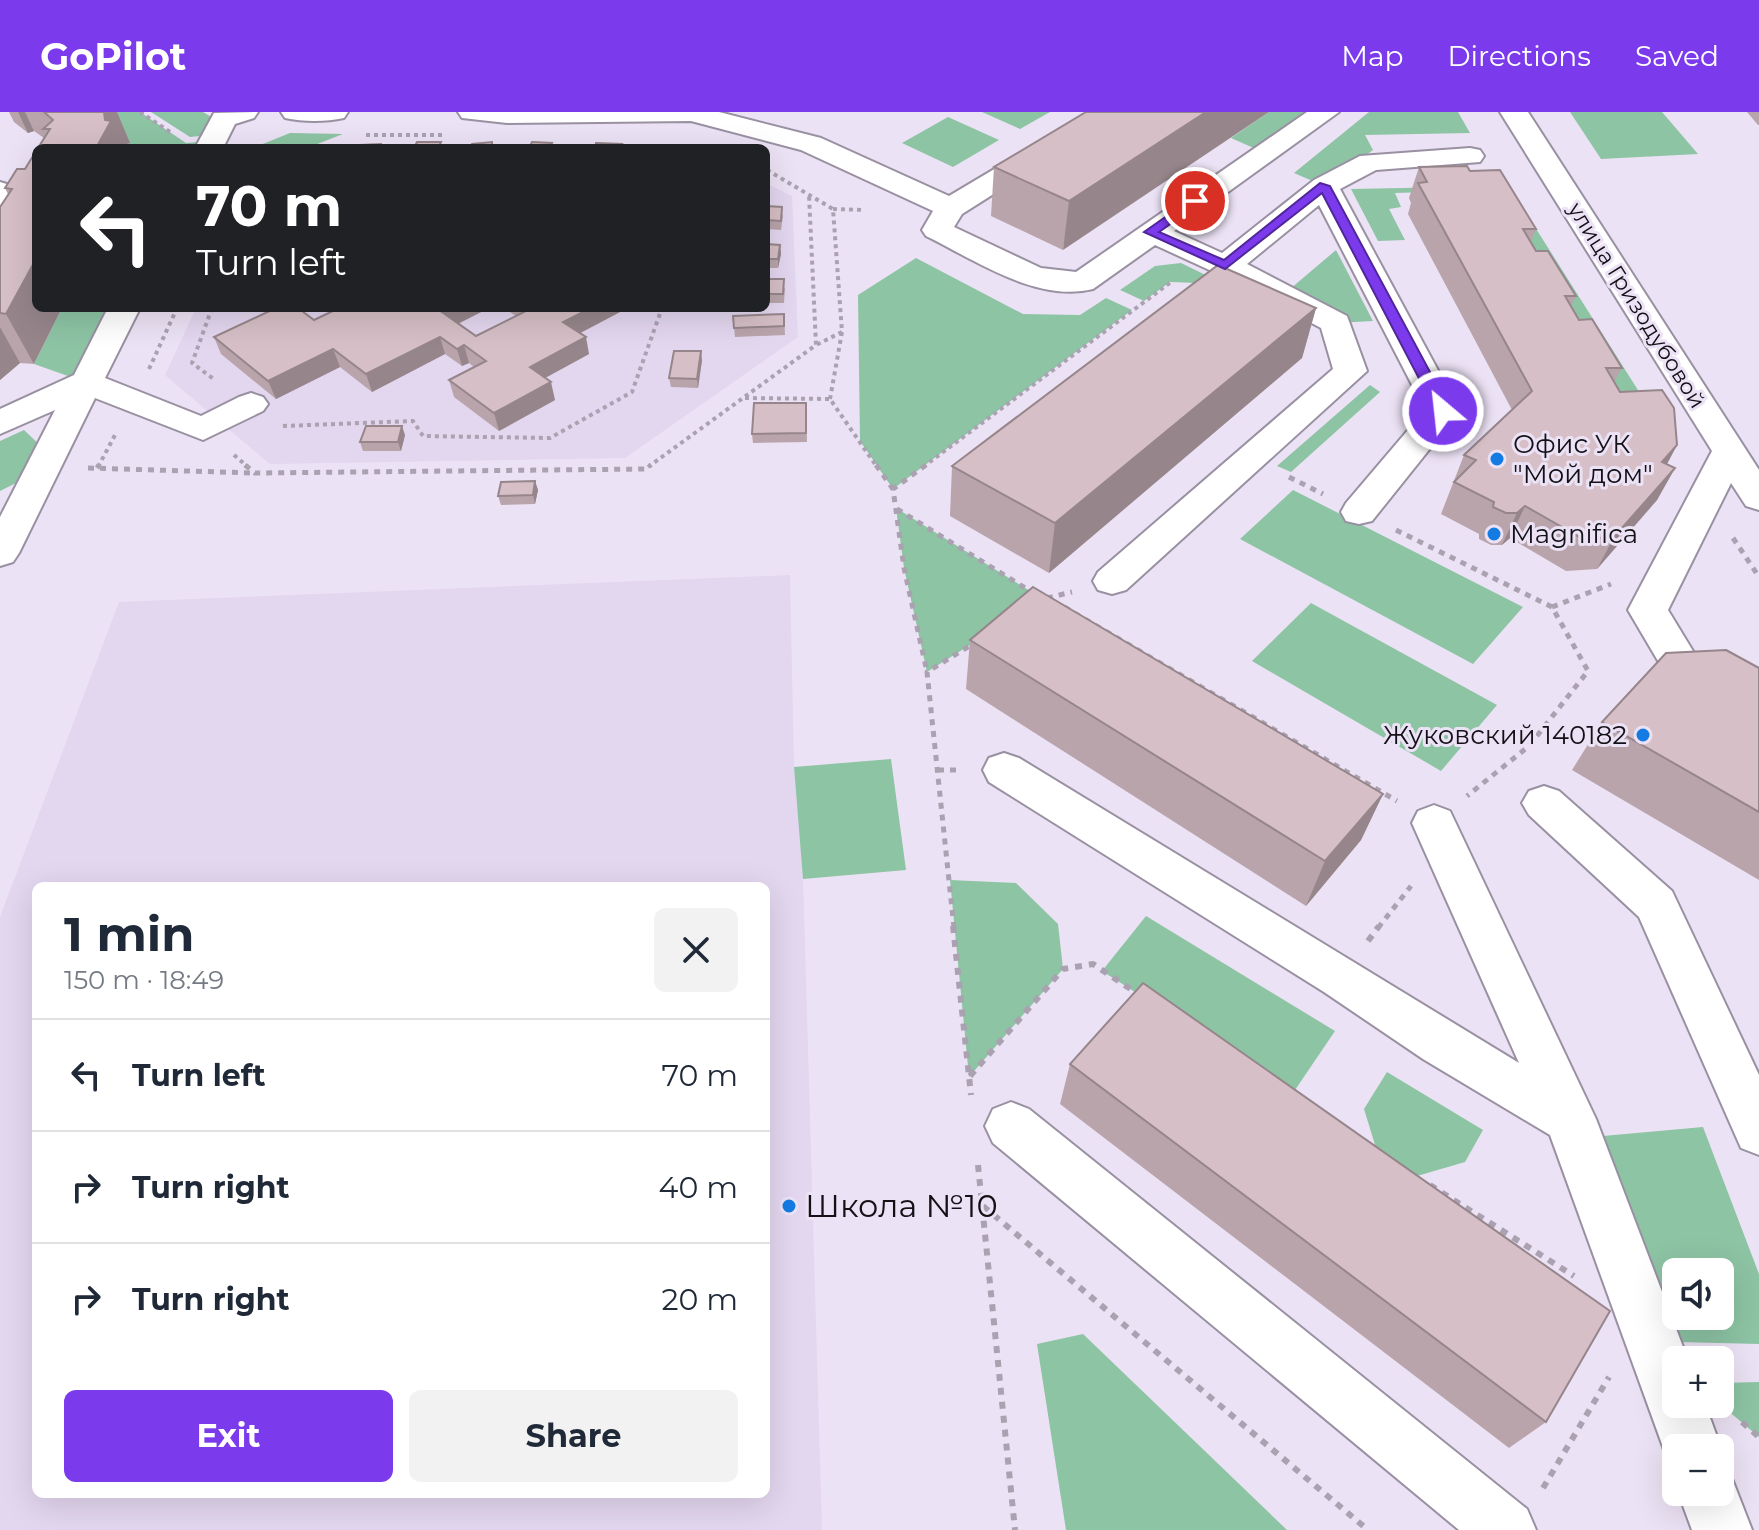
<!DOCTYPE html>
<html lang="en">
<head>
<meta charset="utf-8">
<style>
  body { margin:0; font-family:Montserrat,sans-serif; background:#f2f2f3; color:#1f2937; height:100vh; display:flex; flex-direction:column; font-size:30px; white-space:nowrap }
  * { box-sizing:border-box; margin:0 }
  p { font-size:26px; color:#747a83 }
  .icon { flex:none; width:44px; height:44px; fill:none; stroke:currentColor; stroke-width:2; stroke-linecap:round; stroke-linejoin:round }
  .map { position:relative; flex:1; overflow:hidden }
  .side { position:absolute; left:32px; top:770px; width:738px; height:616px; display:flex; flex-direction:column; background:#fff; border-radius:12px; box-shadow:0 8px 32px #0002 }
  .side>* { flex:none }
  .guide { position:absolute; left:32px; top:32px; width:738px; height:168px; border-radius:12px; box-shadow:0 8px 32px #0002; background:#202124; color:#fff; overflow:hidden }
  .controls { position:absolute; left:1662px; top:1146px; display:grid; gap:16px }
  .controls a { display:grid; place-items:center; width:72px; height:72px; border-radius:12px; background:#fff; box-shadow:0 8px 32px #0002; font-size:40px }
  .pin { position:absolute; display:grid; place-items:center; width:68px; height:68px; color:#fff; margin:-34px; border:4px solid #fff; border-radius:50%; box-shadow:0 2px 8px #0007 }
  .me { position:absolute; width:88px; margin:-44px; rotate:332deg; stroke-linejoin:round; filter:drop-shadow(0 0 6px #0008) }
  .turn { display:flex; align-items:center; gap:28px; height:168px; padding:0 32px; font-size:36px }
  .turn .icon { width:104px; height:104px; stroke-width:2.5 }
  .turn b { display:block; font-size:56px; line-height:68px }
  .round { display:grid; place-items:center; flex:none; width:84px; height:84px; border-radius:12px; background:#f2f2f3 }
  .head { display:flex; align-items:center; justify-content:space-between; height:136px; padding:0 32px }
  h1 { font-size:48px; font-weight:700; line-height:60px }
  .action { display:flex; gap:16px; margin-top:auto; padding:16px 32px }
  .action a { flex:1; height:92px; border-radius:12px; background:#7c3aed; color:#fff; font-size:32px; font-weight:700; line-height:92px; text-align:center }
  .action a+a { background:#f2f2f3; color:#1f2937 }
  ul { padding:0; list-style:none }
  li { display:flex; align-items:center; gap:24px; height:112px; padding:0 32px; border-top:2px solid #e0e1e3 }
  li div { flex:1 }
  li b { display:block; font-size:30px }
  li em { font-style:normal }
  header { display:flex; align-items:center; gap:48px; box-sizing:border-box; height:112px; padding:0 40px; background:#7c3aed; color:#fff }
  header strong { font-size:38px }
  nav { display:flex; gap:44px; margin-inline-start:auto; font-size:28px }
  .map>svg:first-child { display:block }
  .built { fill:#e3d6ef; fill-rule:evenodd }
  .green { fill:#8dc4a4; fill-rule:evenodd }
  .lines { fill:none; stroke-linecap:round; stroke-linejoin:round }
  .minor-casing { stroke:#9990a2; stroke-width:4 }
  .path-far2 { stroke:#aaa2b1; stroke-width:4; stroke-dasharray:4 4; stroke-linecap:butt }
  .path-far1 { stroke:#aaa2b1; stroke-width:5; stroke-dasharray:6 6; stroke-linecap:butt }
  .path { stroke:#aaa2b1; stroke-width:6; stroke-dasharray:7 7; stroke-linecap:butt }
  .minor { fill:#fff; fill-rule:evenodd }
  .wall { fill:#b8a4aa }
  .shaded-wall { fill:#96868b }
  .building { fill:#d6bfc6; stroke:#96868b; stroke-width:2 }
  .route { fill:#7c3aed; stroke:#51269a; stroke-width:2 }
  .poi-dot { fill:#147be3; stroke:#ece2f5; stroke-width:3 }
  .labels { text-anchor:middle; stroke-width:6; stroke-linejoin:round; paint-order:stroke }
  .far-street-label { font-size:22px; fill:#131016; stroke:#ece2f5 }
  .poi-label { font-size:26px; fill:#131016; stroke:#ece2f5; text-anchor:start }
  .near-poi-label { font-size:32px; fill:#131016; stroke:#ece2f5; text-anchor:start }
</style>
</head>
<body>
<header>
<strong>GoPilot</strong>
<nav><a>Map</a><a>Directions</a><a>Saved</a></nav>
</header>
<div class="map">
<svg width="1759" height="1418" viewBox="0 0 1759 1418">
  <rect width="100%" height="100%" fill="#ece2f5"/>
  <g class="built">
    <polygon points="338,32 687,35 690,36 327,36"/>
    <polygon points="766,71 792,84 798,225 625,346 270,352 165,263 196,196 766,196"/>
    <path d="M790,463L794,655L803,766L822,1418H0V805L119,490ZM36,774H766V1382H36Z"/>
  </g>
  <g class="green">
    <polygon points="87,0 140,0 186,31 199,30 195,36 124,36 129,31"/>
    <polygon points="151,0 203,0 213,6 200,24 190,25"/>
    <polygon points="982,0 1050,0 1020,17"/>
    <polygon points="1269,0 1325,0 1265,41 1231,26"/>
    <polygon points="1369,0 1458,0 1470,21 1365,23 1373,38 1324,74 1294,61"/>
    <polygon points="1570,0 1662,0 1698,42 1601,47"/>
    <polygon points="948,5 999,28 953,55 902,31"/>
    <polygon points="290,21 291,21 343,22 307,36 253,36"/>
    <polygon points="1509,74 1655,305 1618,306 1455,79 1395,81 1401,95 1389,97 1405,128 1378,129 1351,77"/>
    <polygon points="1336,138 1373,209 1336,211 1283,183"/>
    <polygon points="916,146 1023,202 1080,203 1106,186 1132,198 893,377 860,329 858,183"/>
    <polygon points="1181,151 1224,172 1170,170 1144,189 1120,178 1155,154"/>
    <polygon points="62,196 124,196 85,270 34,252"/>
    <polygon points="1370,273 1380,280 1291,360 1277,354"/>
    <polygon points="24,318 42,335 16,371 0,379 0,329"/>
    <polygon points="1293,378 1523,495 1473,552 1240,427"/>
    <polygon points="896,396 1043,487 927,560 904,456"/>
    <polygon points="1311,491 1497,593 1441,659 1252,549"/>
    <polygon points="891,647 906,758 803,767 794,655"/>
    <polygon points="950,768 1016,771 1058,812 1063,857 969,965"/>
    <polygon points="1146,804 1335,919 1293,981 1102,859"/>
    <polygon points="1387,960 1483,1018 1465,1050 1417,1064 1376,1036 1364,997"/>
    <path d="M1703,1015L1759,1162V1232L1678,1230L1603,1024ZM1676,1160H1720V1204H1676Z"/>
    <polygon points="1083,1222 1287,1418 1066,1418 1037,1232"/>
    <polygon points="1759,1270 1759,1325 1720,1292 1720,1271"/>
  </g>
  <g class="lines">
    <g class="minor-casing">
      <g id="minor">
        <polygon points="258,0 254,6 235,12 223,36 195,36 214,1"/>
        <path d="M281,0H348L344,6C326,10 303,10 285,6Z"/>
        <path d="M458,0H719L821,26L949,84L1090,0H1123L962,102L954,115L1041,156L1076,160L1307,0H1339L1174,119L1222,141L1314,68L1360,44L1470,36L1480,38L1484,44L1480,50L1376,58L1340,77L1460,299L1372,409L1359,412L1346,409L1341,400L1346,391L1425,298L1319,93L1247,152L1347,204L1367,259L1126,478L1112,482L1098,478L1093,469L1098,460L1333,257L1321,216L1229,167L1155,133L1093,177C1037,191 975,148 926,124L922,118L933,99L801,38L691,9L507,11L462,6Z"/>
        <polygon points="1500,0 1528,0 1759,358 1759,398 1746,394 1731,371 1668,498 1699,549 1759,577 1759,610 1671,571 1628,498 1712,339"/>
        <polygon points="0,70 10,73 24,85 10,104 0,107"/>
        <polygon points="108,196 140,196 105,266 201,304 239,285 251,281 263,285 268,292 263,299 203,328 95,286 19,441 13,450 0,454 0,405 55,298 0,322 0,297 74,263"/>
        <polygon points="1004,641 1019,646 1519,951 1412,711 1418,699 1434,693 1450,699 1596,1007 1688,1248 1676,1248 1676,1292 1705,1292 1721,1336 1720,1339 1720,1336 1676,1336 1676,1359 1671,1357 1550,1023 1423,947 1324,880 989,670 983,658 989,646"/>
        <polygon points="1544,674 1559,679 1672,779 1759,963 1759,1043 1741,1036 1639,805 1529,703 1522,691 1529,679"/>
        <polygon points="1011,990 1029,997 1527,1397 1536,1418 1459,1418 993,1031 985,1014 993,997"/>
        <polygon points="1720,1355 1729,1359 1752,1418 1692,1418 1678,1380 1720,1380"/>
      </g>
    </g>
    <g class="path-far2">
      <polyline points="140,0 173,22"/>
      <polyline points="366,23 444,23"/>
      <polyline points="767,58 833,97 842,220 816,233"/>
      <polyline points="833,97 865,98"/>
      <polyline points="212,196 192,251 215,268"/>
      <polyline points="149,257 177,196"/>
      <polyline points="745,286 830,287 877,355"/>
      <polyline points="830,287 842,220"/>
      <polyline points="283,314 413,309 423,324 550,326 632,280 662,196"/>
      <polyline points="234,343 248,355"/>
      <polyline points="98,355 115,323"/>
      <polyline points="648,355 816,233 809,83"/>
      <polyline points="923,355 1171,170"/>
    </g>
    <g class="path-far1">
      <polyline points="245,353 255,361 645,357 651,353"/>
      <polyline points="876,353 893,377"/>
      <polyline points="926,353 893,377 904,456 927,560"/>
      <polyline points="88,356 254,361"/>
      <polyline points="97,356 99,353"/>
      <polyline points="1289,365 1323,382"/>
      <polyline points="897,397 1035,482"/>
      <polyline points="1396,418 1552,495 1588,559 1529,634 1467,684"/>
      <polyline points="1733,426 1759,465"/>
      <polyline points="1047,486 1072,480"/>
      <polyline points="1064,495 1397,689"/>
      <polyline points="1552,495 1611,472"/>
      <polyline points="938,658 961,658"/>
      <polyline points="954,816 927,560 976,530"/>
      <polyline points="1378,816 1411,774"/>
    </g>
    <g class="path">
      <polyline points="953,814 971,983"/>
      <polyline points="1368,829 1379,814"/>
      <polyline points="970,964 1063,857 1093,852 1141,884"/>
      <polyline points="978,1053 1015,1418"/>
      <polyline points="1430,1073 1574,1164"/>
      <polyline points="983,1094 1368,1418"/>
      <polyline points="1742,1310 1759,1325"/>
      <polyline points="1543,1376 1609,1265"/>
    </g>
    <use href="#minor" class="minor"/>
  </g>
  <g class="wall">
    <polygon points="9,0 117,0 130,31 124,33 44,26 34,19 28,21 14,10"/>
    <polygon points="1086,0 1063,138 991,104 994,55"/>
    <polygon points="1747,0 1759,0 1759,13 1758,13"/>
    <polygon points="1419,55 1470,59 1536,117 1531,130 1536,139 1576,184 1571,194 1579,208 1622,256 1614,270 1620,280 1677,333 1667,352 1675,356 1657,388 1597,457 1566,459 1510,426 1502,433 1491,433 1479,427 1479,422 1441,402 1464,343 1512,298 1408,102 1411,91 1409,86"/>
    <polygon points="25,57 34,252 20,251 0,268 0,95 8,82 5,76"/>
    <polygon points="766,94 783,103 781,118 766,117"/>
    <polygon points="766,132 780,133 781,142 778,156 766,156"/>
    <polygon points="766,167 785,176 784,191 766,191"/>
    <polygon points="339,196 489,196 458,212 476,224 516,204 504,196 619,196 620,200 580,221 589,242 545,266 555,288 499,319 454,285 449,268 474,255 469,251 462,254 445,242 372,280 340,255 276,287 221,242 214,225 314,208"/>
    <polygon points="1316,196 1302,246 1049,461 950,404 952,354"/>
    <polygon points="784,202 785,223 735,225 733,204"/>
    <polygon points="702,248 698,276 671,275 669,266"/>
    <polygon points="806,291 807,330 753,331 752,322"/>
    <polygon points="405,323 401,339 363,339 360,330"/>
    <polygon points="535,369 538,378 535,392 501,393 498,384"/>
    <polygon points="970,528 1383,682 1361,728 1306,794 966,577"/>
    <polygon points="1759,556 1759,768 1572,658 1602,610"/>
    <polygon points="1070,952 1546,1310 1509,1336 1060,992"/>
  </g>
  <g class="shaded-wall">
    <polygon points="18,0 25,0 34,19 28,21"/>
    <polygon points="104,0 117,0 130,31 124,33 124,36 96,36 105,8"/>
    <polygon points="1206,0 1269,0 1063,138 1069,89"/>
    <polygon points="780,133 781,142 778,156 778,147"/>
    <polygon points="36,147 36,196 62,196 34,252 6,202"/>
    <polygon points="449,196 489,196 447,217 442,200"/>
    <polygon points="591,196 619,196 620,200 567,228 563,210"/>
    <polygon points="1316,196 1302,246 1049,461 1055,411"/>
    <polygon points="0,215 20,251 0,268"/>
    <polygon points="440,225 445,242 372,280 366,262"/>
    <polygon points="586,225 589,242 534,272 530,255"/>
    <polygon points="464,233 469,251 462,254 457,237"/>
    <polygon points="333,237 340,255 276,287 268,269"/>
    <polygon points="701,239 702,248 698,276 697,267"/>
    <polygon points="551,270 555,288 499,319 494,301"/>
    <polygon points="402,314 405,323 401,339 398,330"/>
    <polygon points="1677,333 1660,365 1662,350"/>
    <polygon points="1675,356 1657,388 1597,457 1614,425"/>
    <polygon points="535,369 538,378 535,392 533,383"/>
    <polygon points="1525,394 1510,426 1502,433 1517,401"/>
    <polygon points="1383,682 1361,728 1306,794 1325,749"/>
  </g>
  <g class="building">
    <polygon points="44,0 104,0 105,8 111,9 96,36 38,36 50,17 43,17 53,8"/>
    <polygon points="1086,0 1206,0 1069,89 994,55"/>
    <polygon points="417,30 441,30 438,36 414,36"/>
    <polygon points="492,30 492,36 471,36 472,32"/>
    <polygon points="532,30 552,31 549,36 529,36"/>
    <polygon points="596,31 622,32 620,36 595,36"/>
    <polygon points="381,32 381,36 359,36 360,33"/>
    <polygon points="36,39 36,147 6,202 0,201 0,95 12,77 5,76 17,57 25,57"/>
    <polygon points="1467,54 1470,59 1500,58 1536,117 1523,117 1536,139 1548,139 1576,184 1565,184 1579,208 1592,207 1622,256 1606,256 1620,280 1662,278 1674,296 1677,333 1662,350 1675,356 1614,425 1583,427 1525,394 1517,401 1506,401 1493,395 1494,390 1454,370 1476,348 1464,343 1532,279 1418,71 1427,70 1419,55"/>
    <polygon points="766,94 782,95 781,109 766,108"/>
    <polygon points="766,132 780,133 778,147 766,147"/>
    <polygon points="1218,153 1316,196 1055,411 952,354"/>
    <polygon points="766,167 784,167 783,182 766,182"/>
    <polygon points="276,196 298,196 314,208 339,196 449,196 442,200 476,224 528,198 526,196 591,196 563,210 586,225 530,255 551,270 494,301 449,268 486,249 464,233 457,237 440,225 366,262 333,237 268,269 214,225"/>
    <polygon points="784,202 784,214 734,216 733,204"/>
    <polygon points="674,239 701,239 697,267 669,266"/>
    <polygon points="754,291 806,291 806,321 752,322"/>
    <polygon points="366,314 402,314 398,330 360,330"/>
    <polygon points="535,369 533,383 498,384 501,370"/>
    <polygon points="1033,475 1383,682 1325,749 970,528"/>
    <polygon points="1726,538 1759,556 1759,700 1602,610 1666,541"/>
    <polygon points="1143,871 1610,1199 1546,1310 1070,952"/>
  </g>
  <polygon class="route" points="1320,71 1330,74 1451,299 1448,302 1436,299 1322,81 1225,157 1144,120 1191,87 1199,87 1199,92 1159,120 1224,148"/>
  <g class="poi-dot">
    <circle cx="1497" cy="347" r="8"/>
    <circle cx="1494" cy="422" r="8"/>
    <circle cx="1643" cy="623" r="8"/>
    <circle cx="789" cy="1094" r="8"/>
  </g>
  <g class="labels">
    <g class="far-street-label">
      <text transform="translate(1637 193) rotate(58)" y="8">улица Гризодубовой</text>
    </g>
    <g class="poi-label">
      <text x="1513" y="341">Офис УК<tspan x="1513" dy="30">"Мой дом"</tspan></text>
      <text x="1510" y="431">Magnifica</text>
      <text x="1627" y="632" text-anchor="end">Жуковский 140182</text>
    </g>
    <g class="near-poi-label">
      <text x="805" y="1105">Школа №10</text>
    </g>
  </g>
</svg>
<div class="controls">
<a><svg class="icon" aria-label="sound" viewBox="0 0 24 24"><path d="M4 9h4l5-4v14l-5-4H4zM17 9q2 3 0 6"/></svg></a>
<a>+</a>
<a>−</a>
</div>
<div class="pin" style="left:1195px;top:89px;background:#d93025"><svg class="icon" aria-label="arrive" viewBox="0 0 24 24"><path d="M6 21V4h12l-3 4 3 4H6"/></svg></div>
<svg class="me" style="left:1443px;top:299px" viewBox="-20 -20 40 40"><circle r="17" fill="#7c3aed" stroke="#fff" stroke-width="3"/><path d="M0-11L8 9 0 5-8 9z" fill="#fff"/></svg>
<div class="guide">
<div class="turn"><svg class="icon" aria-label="left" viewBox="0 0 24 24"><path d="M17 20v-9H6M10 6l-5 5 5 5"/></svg><div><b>70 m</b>Turn left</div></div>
</div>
<section class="side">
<div class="head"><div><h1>1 min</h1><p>150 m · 18:49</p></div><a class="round"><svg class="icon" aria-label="close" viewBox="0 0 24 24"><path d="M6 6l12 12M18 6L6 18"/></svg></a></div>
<ul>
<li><svg class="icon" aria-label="left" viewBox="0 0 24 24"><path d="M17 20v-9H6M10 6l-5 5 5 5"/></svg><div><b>Turn left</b></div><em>70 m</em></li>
<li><svg class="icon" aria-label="right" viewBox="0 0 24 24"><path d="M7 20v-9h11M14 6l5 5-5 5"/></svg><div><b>Turn right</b></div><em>40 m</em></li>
<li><svg class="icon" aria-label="right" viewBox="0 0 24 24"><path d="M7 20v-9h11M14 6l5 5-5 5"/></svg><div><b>Turn right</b></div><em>20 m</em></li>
</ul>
<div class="action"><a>Exit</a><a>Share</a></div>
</section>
</div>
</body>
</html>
